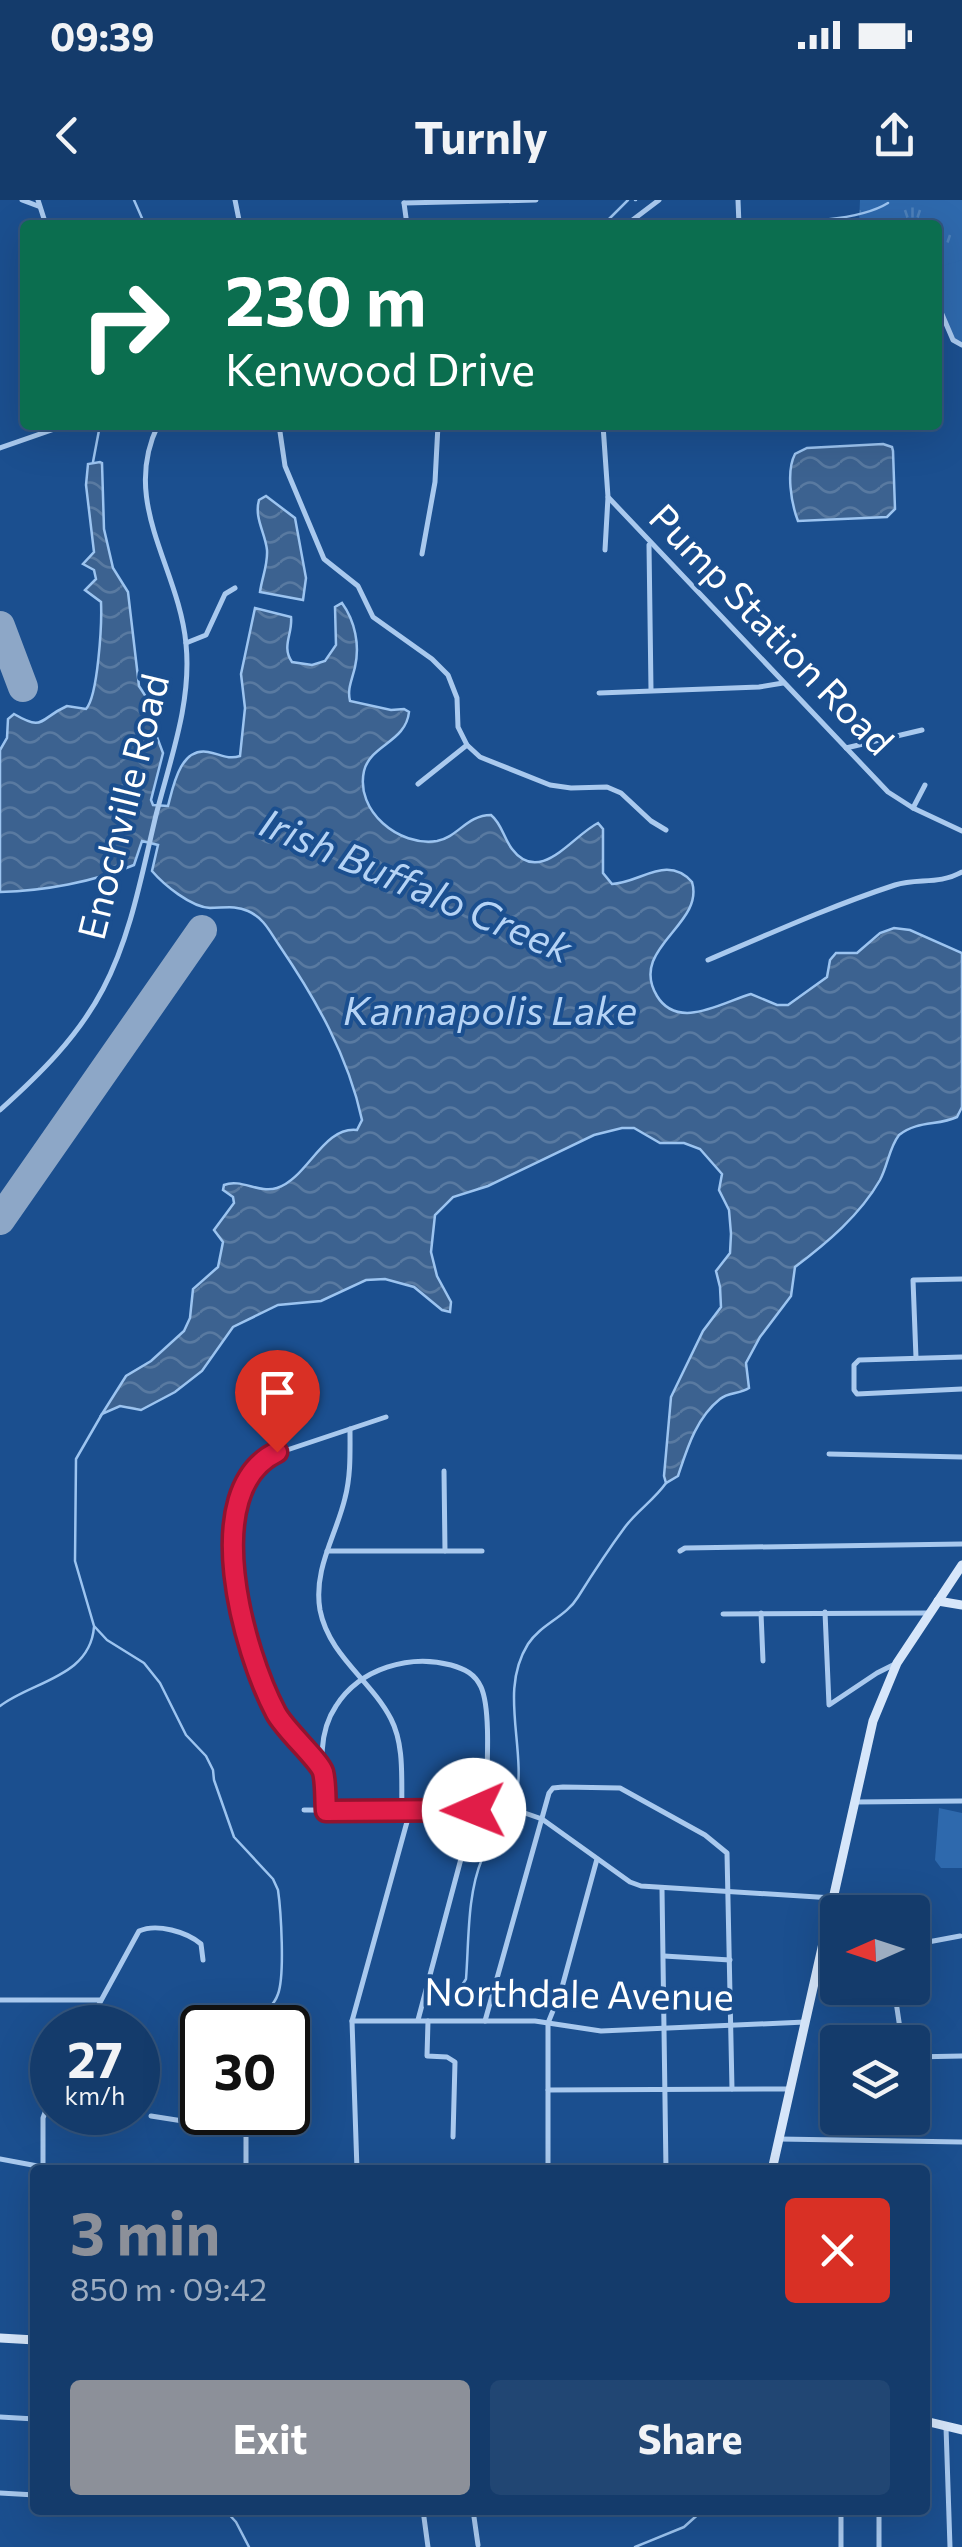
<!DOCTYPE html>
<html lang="en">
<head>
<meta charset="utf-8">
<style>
  body { margin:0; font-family:Commissioner,sans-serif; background:#214673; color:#f1f3f6; height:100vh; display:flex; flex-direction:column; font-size:38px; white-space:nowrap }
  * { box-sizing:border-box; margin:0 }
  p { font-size:32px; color:#9dadc1 }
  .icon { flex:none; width:55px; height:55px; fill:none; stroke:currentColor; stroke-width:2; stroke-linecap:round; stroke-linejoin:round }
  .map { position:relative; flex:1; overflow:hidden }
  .details { position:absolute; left:30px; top:1965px; width:900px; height:350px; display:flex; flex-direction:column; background:#143b6b; border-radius:10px; box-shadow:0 10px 40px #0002,0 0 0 2px #33557e }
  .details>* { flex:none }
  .banner { position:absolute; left:20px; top:20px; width:922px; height:210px; border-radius:10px; box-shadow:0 10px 40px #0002,0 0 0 2px #33557e; background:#0b6e4f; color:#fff; overflow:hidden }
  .needle { width:65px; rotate:267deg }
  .fabs { position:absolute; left:820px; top:1695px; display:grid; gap:20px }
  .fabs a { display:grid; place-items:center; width:110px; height:110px; border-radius:10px; background:#143b6b; box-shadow:0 10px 40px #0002,0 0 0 2px #33557e; font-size:50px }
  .speed { position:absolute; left:30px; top:1805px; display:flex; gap:20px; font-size:50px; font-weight:700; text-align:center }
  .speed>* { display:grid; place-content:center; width:130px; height:130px; border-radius:50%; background:#143b6b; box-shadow:0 10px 40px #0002,0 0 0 2px #33557e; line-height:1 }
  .speed small { font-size:25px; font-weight:400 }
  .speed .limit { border:5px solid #111; border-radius:15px; background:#fff; color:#111 }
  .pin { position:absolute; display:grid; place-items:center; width:85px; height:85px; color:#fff; margin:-102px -42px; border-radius:50% 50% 50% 0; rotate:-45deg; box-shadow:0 0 10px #0007 }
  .pin .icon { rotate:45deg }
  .me { position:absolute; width:110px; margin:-55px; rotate:269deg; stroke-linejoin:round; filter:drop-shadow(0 0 8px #0008) }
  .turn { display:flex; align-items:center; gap:35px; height:210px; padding:0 40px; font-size:45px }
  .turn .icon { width:130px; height:130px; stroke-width:2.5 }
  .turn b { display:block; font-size:70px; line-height:85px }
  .round { display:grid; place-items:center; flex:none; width:105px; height:105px; border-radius:10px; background:#214673 }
  .summary { display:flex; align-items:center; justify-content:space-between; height:170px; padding:0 40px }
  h1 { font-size:60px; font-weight:700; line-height:75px; color:#8c9099 }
  .action { display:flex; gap:20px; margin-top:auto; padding:20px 40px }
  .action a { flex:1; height:115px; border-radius:10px; background:#8c9099; color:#fff; font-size:40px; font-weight:700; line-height:115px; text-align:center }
  .action a+a { background:#214673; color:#f1f3f6 }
  .status { display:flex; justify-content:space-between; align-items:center; height:70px; padding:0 50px; background:#143b6b; direction:ltr }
  .status svg { height:28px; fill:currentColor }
  header { display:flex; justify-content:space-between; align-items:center; height:130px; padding:0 40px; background:#143b6b; font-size:45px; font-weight:700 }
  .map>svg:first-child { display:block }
  .park { fill:url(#park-tufts) }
  .garden { fill:#2e69ad }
  .water { fill:url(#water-waves); stroke:#9cc4f0; stroke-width:2.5 }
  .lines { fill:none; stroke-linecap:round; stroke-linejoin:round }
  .stream { stroke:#9cc4f0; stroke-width:2.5 }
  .runway { stroke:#8da7c7; stroke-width:30 }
  .street { stroke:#a9c9ee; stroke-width:5 }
  .secondary { stroke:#d6e6fa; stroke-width:9 }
  .route-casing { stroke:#92132f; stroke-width:25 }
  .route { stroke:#e11d48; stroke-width:18 }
  .labels { text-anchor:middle; stroke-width:8; stroke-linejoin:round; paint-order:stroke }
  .street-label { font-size:38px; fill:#fff; stroke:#1b4f8f }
  .water-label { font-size:40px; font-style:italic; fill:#b5d3f5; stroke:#1b4f8f }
</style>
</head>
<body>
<div class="status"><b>09:39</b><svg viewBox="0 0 49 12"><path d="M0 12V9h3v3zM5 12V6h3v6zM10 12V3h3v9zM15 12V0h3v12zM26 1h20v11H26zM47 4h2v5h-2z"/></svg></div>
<header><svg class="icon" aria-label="back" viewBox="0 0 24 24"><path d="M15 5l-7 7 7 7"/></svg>Turnly<svg class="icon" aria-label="share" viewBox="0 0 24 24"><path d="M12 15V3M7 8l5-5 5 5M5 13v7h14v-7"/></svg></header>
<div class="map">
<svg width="962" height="2347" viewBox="0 0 962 2347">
  <defs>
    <pattern id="park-tufts" width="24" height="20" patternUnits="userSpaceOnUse" patternTransform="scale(2.5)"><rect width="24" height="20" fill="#2e69ad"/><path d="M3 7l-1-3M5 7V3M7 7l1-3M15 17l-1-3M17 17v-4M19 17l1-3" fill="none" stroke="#4d80b9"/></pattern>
    <pattern id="water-waves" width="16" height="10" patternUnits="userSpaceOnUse" patternTransform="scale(2.5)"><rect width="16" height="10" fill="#3c6290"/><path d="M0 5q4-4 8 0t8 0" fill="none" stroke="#597aa1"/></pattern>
  </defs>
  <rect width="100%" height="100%" fill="#1b4f8f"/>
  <path class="park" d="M860,0H962V145C927,122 938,62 938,25H859Z"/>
  <g class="garden">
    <polygon points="962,60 962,125 961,126 939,75 942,66"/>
    <polygon points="939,1608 962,1613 962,1668 941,1668 935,1660"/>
  </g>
  <g class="water">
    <path d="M883,244L892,247L893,251L895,309L887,317L798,321C791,303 786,271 795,254L807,248Z"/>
    <path d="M100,262L102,263L104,329L113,368L128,392L139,486L150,503L149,516L163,553L151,600L153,605L168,606C173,587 180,547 208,552C220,554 228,560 240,556L245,508L241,474L255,408L291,417C293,434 281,446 292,462L312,465L325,461L336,445L335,407L342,403C355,421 360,445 355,467C352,480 347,489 350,501L391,510L404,509L409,512C406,542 370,545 364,571C355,611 399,647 437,641C458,637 467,615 491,615C502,624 503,637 512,649C540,686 572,636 598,623L603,629V673L612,684C640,683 667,654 692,682C705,725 628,748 657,796C678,831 723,802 751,794L777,805H788L827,777L830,760L836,753H857L880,733L894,728L910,730L962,753V907L957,917C938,926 918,920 899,935C889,948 888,965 880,980C860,1015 827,1043 795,1067L791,1096L760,1137L746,1163L749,1188C740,1194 728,1192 720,1199C696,1218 687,1249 678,1276L666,1283L664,1276L671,1197L703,1131L721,1107L720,1087L716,1071L730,1053L731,1034L729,1010L719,990L722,974L700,949L684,943H660L634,928H622L594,935L488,986L453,997L435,1015L431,1052L437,1076L451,1102L450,1112L442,1110L414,1087L385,1079L366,1080L321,1101L278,1105L233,1127L202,1171L175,1192L141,1210L120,1206L102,1214L126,1176L151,1161L184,1131L190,1118L193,1089L218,1067L223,1042L214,1030L234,1003L233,997L223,990L224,985C241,978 259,994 277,988C308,978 323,926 357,930L362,920C348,855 315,798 279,745C270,732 264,718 248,711C235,705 224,708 210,708C191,707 164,685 152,671L158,645L142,641L134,665C93,682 44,691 0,692V550L7,538L8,519L14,514C45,532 38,519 67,506L86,509C98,496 102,424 101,402L85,390L96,379L94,370L83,364L94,352L86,285L88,264Z"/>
    <path d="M266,296L295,318L306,378L303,400L260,392C262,377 268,365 267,350C265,332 254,318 259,300Z"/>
  </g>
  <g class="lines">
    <g class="stream">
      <polyline points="134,0 145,25"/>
      <polyline points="635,0 636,0"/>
      <polyline points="653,20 673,25"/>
      <path d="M762,21C796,23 859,21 888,3"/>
      <polyline points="560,22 609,19 628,0"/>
      <polyline points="709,25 727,23"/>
      <polyline points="93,262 100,225"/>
      <path d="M102,1214L76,1259L75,1361L94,1426L107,1440L144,1463L160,1483L186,1535L206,1556L213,1570L214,1580L234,1637L273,1679L278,1690C281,1711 285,1775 278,1794C273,1809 257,1818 245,1828"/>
      <path d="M0,1506C33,1481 90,1477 94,1427"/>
      <path d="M445,1799L459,1790L466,1779C469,1741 467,1695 482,1659C490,1639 512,1621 516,1601C527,1547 498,1492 528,1444C541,1424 566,1417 578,1397C593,1373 608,1350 625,1327C637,1311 654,1300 666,1283"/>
      <polyline points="225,2310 236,2322 249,2347"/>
      <polyline points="635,2347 684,2327 703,2310"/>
    </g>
    <g class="runway">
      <polyline points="0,426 23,487"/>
      <polyline points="0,1020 202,730"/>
    </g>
    <g class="street">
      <polyline points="22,0 38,6"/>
      <polyline points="38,0 46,25"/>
      <polyline points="235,0 240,25"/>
      <polyline points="738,0 739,25"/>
      <polyline points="404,3 536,0"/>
      <polyline points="404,3 407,25"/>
      <polyline points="626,25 659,0"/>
      <polyline points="938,105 953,140 962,145"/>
      <polyline points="279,225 285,266 324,359 358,386 373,417 432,459 448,475 457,498 458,527 467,545 480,557 550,585 571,588 607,587 621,593 651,621 666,630"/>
      <polyline points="603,225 608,297 888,592 913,608 962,631"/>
      <polyline points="0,248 66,225"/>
      <polyline points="649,345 651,490"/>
      <polyline points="605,350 608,297"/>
      <polyline points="422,354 435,282 438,225"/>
      <polyline points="186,443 206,435 225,394 235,388"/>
      <polyline points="599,493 759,487 783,483"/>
      <polyline points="846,548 922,530"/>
      <polyline points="418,584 467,545"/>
      <polyline points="913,608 925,585"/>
      <path d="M708,760C769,734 831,706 895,685C918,678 939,685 962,672"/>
      <path d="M0,910C39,875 78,837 103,789C131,736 142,673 156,615C170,560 192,502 186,444C179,367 120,303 158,225"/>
      <polyline points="962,1157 859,1160 854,1165 854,1190 857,1194 962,1189"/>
      <polyline points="916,1158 913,1080 962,1079"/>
      <path d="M350,1229C350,1252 351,1275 345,1298C336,1336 313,1369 320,1410C329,1456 371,1480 391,1519C405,1546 401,1582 402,1611"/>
      <polyline points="829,1254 962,1257"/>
      <polyline points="444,1271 445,1351"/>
      <polyline points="327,1351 482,1351"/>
      <polyline points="680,1351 685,1348 962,1344"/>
      <polyline points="825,1412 829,1505 877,1473 895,1464"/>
      <polyline points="761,1413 763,1461"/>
      <polyline points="723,1414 930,1413"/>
      <path d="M322,1569C309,1556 296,1543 285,1528C242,1466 204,1315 266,1257L386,1217"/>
      <polyline points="855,1602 962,1601"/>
      <polyline points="304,1610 519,1611 542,1619 630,1682 641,1686 833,1698"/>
      <path d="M326,1611C323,1576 315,1537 336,1506C360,1468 410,1454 451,1465C465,1469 475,1474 481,1487C492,1511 486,1579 486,1609"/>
      <polyline points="662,1689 666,1970"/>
      <polyline points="912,1745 960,1736"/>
      <polyline points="664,1756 730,1760"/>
      <polyline points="819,1759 838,1757"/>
      <polyline points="894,1788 902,1842"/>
      <polyline points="0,1800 100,1800"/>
      <polyline points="418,1820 474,1610"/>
      <polyline points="352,1821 535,1821 601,1831 805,1822"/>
      <polyline points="428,1821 427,1856 447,1857 455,1862 453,1937"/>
      <polyline points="485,1821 549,1593 553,1588 563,1587 620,1588 705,1635 727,1653 732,1889"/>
      <path d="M86,1828L139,1731C157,1723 187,1732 201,1744L203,1760"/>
      <polyline points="912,1857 962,1856"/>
      <polyline points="548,1890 790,1889"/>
      <polyline points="221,1912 222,1928"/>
      <polyline points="151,1916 266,1934 276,1932 278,1912"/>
      <polyline points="779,1939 962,1942"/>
      <polyline points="0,1959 59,1970"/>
      <polyline points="43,1970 43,1918 52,1894"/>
      <polyline points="246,1970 246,1932"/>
      <polyline points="357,1970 352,1821 410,1611"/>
      <polyline points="548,1970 548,1823 561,1791 597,1659"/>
      <polyline points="0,2217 35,2219"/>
      <polyline points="946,2227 950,2347"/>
      <polyline points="0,2293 35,2295"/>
      <polyline points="375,2310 379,2310"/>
      <polyline points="423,2310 428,2347"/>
      <polyline points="473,2310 478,2345"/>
      <polyline points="879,2310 879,2347"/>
      <polyline points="841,2347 841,2310"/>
    </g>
    <g class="secondary">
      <polyline points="938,1401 962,1405"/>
      <polyline points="772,1970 873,1521 897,1463 962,1365"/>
      <polyline points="0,2138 35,2140"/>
      <polyline points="925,2221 962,2230"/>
    </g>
  </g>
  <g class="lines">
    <g class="route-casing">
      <path id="route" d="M277,1252C197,1290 244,1453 276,1513C285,1530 319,1560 323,1572C326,1584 325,1599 326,1611L474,1610"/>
    </g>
    <use href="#route" class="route"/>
  </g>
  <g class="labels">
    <g class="street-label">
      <text transform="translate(771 430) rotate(46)" y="13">Pump Station Road</text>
      <text transform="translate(124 607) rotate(-76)" y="13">Enochville Road</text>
      <text transform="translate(579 1795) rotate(1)" y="13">Northdale Avenue</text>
    </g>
    <g class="water-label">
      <text transform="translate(416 686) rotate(23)" y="14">Irish Buffalo Creek</text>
      <text x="490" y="825">Kannapolis Lake</text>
    </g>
  </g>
</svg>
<div class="fabs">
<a><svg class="needle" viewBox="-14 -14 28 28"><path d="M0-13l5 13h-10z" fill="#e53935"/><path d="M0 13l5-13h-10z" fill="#9dadc1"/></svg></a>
<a><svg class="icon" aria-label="layers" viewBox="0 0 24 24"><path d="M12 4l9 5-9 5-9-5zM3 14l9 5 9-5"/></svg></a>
</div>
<div class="speed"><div>27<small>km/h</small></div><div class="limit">30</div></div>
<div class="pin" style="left:277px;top:1252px;background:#d93025"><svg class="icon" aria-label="arrive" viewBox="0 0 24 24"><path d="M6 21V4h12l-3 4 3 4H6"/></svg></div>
<svg class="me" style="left:474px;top:1610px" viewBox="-20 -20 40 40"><circle r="19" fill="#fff"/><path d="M0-13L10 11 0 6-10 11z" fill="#e11d48"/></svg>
<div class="banner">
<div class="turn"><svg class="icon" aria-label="right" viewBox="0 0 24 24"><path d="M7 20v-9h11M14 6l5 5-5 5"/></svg><div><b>230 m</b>Kenwood Drive</div></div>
</div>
<section class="details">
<div class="summary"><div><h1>3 min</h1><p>850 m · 09:42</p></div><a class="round" style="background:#d93025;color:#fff"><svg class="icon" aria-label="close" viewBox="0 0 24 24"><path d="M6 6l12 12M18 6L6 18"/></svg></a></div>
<div class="action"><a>Exit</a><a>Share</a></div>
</section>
</div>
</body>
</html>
